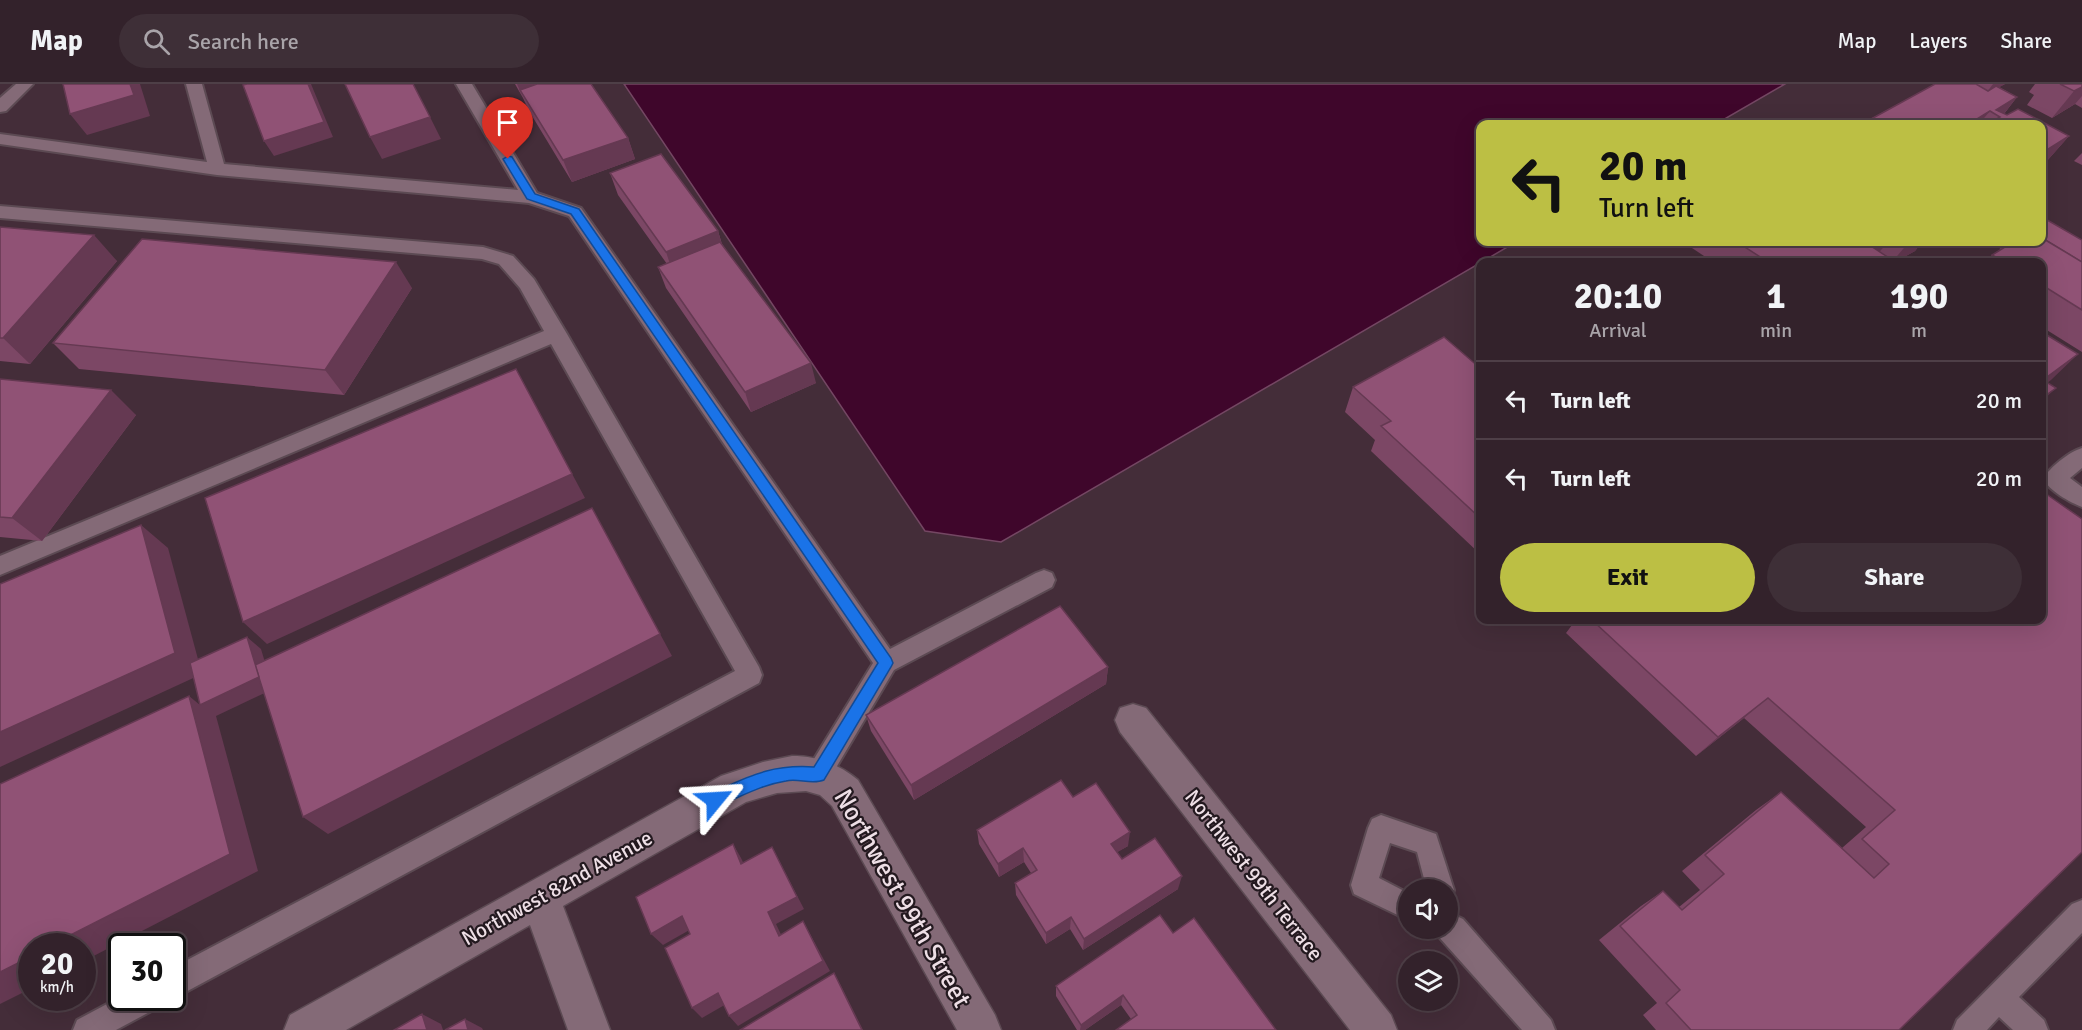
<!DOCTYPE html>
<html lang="en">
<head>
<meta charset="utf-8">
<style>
  body { margin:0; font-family:Signika,sans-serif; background:#3e2f37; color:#f1f3f6; height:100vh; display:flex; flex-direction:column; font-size:22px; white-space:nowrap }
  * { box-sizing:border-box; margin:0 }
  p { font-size:20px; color:#a9a4a9 }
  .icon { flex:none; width:33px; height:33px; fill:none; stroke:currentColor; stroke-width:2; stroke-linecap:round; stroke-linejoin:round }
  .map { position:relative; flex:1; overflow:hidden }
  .details { position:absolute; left:1476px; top:174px; width:570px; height:366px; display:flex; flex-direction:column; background:#33222b; border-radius:12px; box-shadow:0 6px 24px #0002,0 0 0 2px #4e3f47 }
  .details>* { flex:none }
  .hud { position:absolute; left:1476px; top:36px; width:570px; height:126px; border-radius:12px; box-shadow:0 6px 24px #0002,0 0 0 2px #4e3f47; background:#bcbf44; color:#111; overflow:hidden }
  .fabs { position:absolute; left:1398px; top:795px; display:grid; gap:12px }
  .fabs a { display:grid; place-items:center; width:60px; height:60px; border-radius:50%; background:#33222b; box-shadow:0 6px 24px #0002,0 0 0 2px #4e3f47; font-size:30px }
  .speed { position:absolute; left:18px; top:849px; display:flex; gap:12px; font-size:30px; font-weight:700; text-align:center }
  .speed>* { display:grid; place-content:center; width:78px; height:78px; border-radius:50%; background:#33222b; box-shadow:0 6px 24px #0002,0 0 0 2px #4e3f47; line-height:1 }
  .speed small { font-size:15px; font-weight:400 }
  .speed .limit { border:3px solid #111; border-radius:9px; background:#fff; color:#111 }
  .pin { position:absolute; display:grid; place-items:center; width:51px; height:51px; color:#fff; margin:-62px -26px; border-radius:50% 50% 50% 0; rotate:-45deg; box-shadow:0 0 6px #0007 }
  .pin .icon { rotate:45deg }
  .me { position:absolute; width:66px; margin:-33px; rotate:63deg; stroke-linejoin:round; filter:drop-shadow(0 0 4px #0008) }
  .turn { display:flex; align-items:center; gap:21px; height:126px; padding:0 24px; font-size:27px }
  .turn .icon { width:78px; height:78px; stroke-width:2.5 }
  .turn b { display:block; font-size:42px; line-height:51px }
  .eta { display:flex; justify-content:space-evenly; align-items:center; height:102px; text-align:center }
  .eta b { font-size:36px; font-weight:700; line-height:42px }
  .button { display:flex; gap:12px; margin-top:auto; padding:12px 24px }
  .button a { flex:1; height:69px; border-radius:36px; background:#bcbf44; color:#111; font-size:24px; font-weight:700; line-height:69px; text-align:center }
  .button a+a { background:#3e2f37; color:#f1f3f6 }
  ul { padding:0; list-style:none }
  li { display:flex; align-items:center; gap:18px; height:78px; padding:0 24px; border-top:2px solid #4e3f47 }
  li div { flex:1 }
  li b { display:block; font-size:22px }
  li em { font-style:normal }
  header { display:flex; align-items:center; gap:36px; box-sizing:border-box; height:84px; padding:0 30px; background:#33222b; border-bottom:2px solid #4e3f47 }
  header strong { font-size:28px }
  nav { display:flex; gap:33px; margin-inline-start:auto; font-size:21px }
  .search { width:420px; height:54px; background:#3e2f37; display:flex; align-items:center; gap:15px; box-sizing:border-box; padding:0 21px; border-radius:33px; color:#a9a4a9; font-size:22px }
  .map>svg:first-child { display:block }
  .water { fill:#3f062b; stroke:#744763; stroke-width:1.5 }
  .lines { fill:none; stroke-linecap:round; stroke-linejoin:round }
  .service-casing { stroke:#5c4a53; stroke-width:4 }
  .minor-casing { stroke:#5c4a53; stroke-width:3 }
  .service { fill:#846a77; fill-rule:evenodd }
  .minor { fill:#846a77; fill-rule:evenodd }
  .wall { fill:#7c4765 }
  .shaded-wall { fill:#653952 }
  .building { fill:#905275; stroke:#653952; stroke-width:1.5 }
  .route { fill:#1a73e8; stroke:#114b97; stroke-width:1.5 }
  .labels { text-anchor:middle; stroke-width:4.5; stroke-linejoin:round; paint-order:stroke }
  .street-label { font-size:21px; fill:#eedfe6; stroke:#23191f }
  .near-street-label { font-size:26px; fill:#eedfe6; stroke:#23191f }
</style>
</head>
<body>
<header>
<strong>Map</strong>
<div class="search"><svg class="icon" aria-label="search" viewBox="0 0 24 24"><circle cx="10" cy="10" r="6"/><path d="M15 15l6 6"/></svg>Search here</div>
<nav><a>Map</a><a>Layers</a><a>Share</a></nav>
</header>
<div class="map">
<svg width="2082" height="946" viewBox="0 0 2082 946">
  <rect width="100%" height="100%" fill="#442d39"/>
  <polygon class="water" points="624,0 1785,0 1716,40 1480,40 1480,158 1516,158 1001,458 925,447"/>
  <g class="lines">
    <g class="service-casing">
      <g id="service">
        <polygon points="16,0 33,0 6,27 0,28 0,14"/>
        <polygon points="186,0 202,0 224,80 518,106 456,0 472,0 537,109 581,124 890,565 1036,489 1044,486 1052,489 1055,496 1052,503 894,586 827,699 818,703 809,699 805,691 809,683 873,579 569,132 529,119 217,91 0,60 0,50 207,78"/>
        <polygon points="0,122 483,163 513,172 534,195 567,250 759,583 762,591 759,599 182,910 172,914 171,914 172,914 172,884 735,587 551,260 0,491 0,472 544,247 520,204 499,180 482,175 0,134"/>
        <path d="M2082,364V384L2070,394L2082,403V423C2069,418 2050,407 2043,395C2050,383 2069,368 2082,364Z"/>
        <polygon points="1381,731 1436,750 1454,806 1451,815 1448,817 1448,806 1427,806 1417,768 1390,759 1379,794 1408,809 1408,836 1354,810 1351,801 1368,744 1372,735"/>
        <polygon points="2082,816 2082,849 2019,913 2044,936 2048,946 2013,946 1999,933 1987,946 1953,946 1957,936 2072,820"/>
        <polygon points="1448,828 1463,835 1551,936 1555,946 1522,946 1438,852 1435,844 1448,844"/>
        <polygon points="122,912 161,914 157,924 116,946 73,946 77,936"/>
      </g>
    </g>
    <g class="minor-casing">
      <g id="minor">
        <polygon points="1133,620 1146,624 1391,931 1397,946 1350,946 1120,648 1115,636 1120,624"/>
        <path d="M792,672C817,672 839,680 858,696L995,931L1001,946H957L832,722L820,711L806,707L777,709L746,718L563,822L610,946H568L530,841L346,946H284L290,931L721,692L763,678Z"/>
      </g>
    </g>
    <use href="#service" class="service"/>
    <use href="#minor" class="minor"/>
  </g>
  <g class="wall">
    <polygon points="515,0 591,0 628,54 635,75 572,98 529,27 523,14"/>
    <polygon points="1935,0 2005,0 1999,3 2017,13 2004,30 2007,31 2018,25 2069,52 2046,78 2042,81 2042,40 1861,40"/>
    <polygon points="2034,0 2082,0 2082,24 2075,20 2052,34 2027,21 2034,11 2029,8 2035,0"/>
    <polygon points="2082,69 2082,81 2074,77"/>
    <polygon points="610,89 718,147 722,160 816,299 751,328 666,204 658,183 667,180 618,111"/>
    <polygon points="0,143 117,177 30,280 0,277"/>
    <polygon points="2082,156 2082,268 2042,243 2042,178 1985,178 1992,171 2001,165 1992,160 1994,158"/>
    <polygon points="1696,158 1922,158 1915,167 1895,178 1884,178 1882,177 1881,178 1713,178 1692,164"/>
    <polygon points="412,204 344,311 79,285 53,259"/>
    <polygon points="1480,284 1480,470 1371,367 1375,356 1345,328 1353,303"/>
    <polygon points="0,295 136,331 42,457 0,453"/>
    <polygon points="1573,536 2042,536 1899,946 1656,946 1643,931 1657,919 1599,856 1641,822 1663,807 1679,823 1700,806 1682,787 1756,726 1781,708 1842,764 1866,743 1744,634 1696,672 1566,549 1575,537"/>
    <polygon points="1108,583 1106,600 914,716 871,647 866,631"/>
    <polygon points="1073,713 1128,762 1117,768 1122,775 1178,805 1083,866 1070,845 1046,860 1016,811 1015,799 1031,789 1024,778 999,793 979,760 977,746"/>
    <polygon points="1173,849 1276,946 1131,935 1121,921 1085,946 1077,946 1056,912 1056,902"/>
  </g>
  <g class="shaded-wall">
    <polygon points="130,0 140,0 150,32 87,51 70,30"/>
    <polygon points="308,0 311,0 333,53 274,72 264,57"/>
    <polygon points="517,0 566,0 520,6 523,14"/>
    <polygon points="1993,0 2005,0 1984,12"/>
    <polygon points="2082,3 2082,12 2075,20 2052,34 2074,7"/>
    <polygon points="2017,13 1996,40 2000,33 1996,26"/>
    <polygon points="1990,27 1979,40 1977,35"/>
    <polygon points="430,33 441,55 382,75 370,53"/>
    <polygon points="2069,52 2046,78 2042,81 2042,69"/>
    <polygon points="628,54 635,75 572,98 563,76"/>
    <polygon points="718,147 724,168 673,189 666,168"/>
    <polygon points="94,151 117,177 30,280 3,254"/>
    <polygon points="1878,158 1888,158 1875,173 1871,162"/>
    <polygon points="1909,158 1922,158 1915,167 1895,178 1892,178"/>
    <polygon points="1886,172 1881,178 1875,178"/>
    <polygon points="396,178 412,204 344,311 325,286"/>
    <polygon points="2078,270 2051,296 2042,303 2042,297"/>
    <polygon points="811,279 816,299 751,328 745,308"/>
    <polygon points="516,285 585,414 267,560 243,538"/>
    <polygon points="2056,304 2042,317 2042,314"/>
    <polygon points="111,306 136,331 42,457 12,434"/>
    <polygon points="592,424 672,572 328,750 303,733"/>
    <polygon points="141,441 168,464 202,590 0,683 0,648"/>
    <polygon points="247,553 261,565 273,605 216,632 258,787 82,878 82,862 49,862 189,612 200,621"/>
    <polygon points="1108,583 1106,600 914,716 911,701"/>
    <polygon points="1768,614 1744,634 1696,672 1718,653"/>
    <polygon points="1130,748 1128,762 1109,773 1111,760"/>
    <polygon points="733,760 741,774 750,793 741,780"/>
    <polygon points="772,763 804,825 776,840 787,863 779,852 768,828"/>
    <polygon points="1023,764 1024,778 999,793 998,780"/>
    <polygon points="1182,792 1178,805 1083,866 1084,855"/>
    <polygon points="682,832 693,844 663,861 651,850"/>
    <polygon points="1071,833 1070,845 1046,860 1046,849"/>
    <polygon points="803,837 830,887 738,942 729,932"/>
    <polygon points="32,872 32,904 0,920 0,888"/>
    <polygon points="834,889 840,900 863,946 862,946"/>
    <polygon points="718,909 728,919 702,934 692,924"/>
    <polygon points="1123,911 1121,921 1085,946 1080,946 1081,941"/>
    <polygon points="422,930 441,940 443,946 427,946"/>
    <polygon points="465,935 482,944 483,946 468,946"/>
  </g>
  <g class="building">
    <polygon points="63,0 130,0 134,11 70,30"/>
    <polygon points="247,0 308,0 324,38 264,57 243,1"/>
    <polygon points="345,0 413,0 430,33 370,53"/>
    <polygon points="537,0 591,0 628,54 563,76 520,6"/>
    <polygon points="1935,0 1976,0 1988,7 1996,2 2017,13 1996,26 2007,31 2018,25 2069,52 2042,69 2042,40 1988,40 2000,33 1990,27 1977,35 1988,40 1976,40 1972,38 1967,40 1862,40"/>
    <polygon points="2060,0 2082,0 2082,3 2074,7"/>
    <polygon points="661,70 718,147 666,168 610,89"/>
    <polygon points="2042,133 2082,156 2082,178 2042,154"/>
    <polygon points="0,143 94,151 3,254 0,254"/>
    <polygon points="2042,154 2082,178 2082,226 2042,201 2042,178 2005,178 1992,171 2013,158 2042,158"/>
    <polygon points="142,155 396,178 325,286 53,259"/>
    <polygon points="720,158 811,279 745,308 658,183"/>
    <polygon points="1737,158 1878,158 1871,162 1886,172 1875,178 1768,178"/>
    <polygon points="2042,248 2078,270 2043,296 2056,304 2042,314"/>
    <polygon points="1444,253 1480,284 1480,434 1381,342 1391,337 1353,303"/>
    <polygon points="516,285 572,390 243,538 205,414"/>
    <polygon points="0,295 111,306 12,434 0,433"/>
    <polygon points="2042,407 2082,435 2082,768 1899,946 1691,946 1666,919 1680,906 1620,842 1663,807 1682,826 1724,790 1705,771 1781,708 1874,794 1889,780 1862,755 1895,726 1768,614 1718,653 1592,536 2042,536"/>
    <polygon points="592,424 660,550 303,733 255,581"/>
    <polygon points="141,441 175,569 0,648 0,500"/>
    <polygon points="1060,522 1108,583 911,701 866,631"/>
    <polygon points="247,553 259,593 200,621 190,579"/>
    <polygon points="189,612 230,770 49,862 32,862 32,872 0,888 0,700"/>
    <polygon points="1061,696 1073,713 1096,699 1130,748 1111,760 1122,775 1155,754 1182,792 1084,855 1071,833 1046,849 1015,799 1037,786 1023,764 998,780 977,746"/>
    <polygon points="733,760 741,780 772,763 797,813 768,828 779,852 803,837 823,877 729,932 718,909 692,924 665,864 690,850 682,832 651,850 636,813"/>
    <polygon points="1160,831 1173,849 1194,834 1276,946 1116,946 1137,931 1123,911 1081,941 1056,902"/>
    <polygon points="834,889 862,946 740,946"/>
    <polygon points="422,930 427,946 394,946"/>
    <polygon points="465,935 468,946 445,946"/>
  </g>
  <path class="route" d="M508,72L512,73L535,110L579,125L891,574L893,579L891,583L824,696C812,701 798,694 786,697C760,701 739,714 715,723L709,721L707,716L709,710C748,693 770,680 814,683L878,579L571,130L527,115L503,75Z"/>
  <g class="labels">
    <g class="street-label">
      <text transform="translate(1254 791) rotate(52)" y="7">Northwest 99th Terrace</text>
      <text transform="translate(557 804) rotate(-29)" y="7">Northwest 82nd Avenue</text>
    </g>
    <g class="near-street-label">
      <text transform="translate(903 814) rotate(60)" y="9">Northwest 99th Street</text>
    </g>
  </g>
</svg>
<div class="fabs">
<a><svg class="icon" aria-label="sound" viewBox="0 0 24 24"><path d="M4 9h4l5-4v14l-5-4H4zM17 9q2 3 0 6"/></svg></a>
<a><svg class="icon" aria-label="layers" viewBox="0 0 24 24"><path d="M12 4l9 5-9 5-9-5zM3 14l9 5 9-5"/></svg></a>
</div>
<div class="speed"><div>20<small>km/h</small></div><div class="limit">30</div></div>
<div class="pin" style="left:508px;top:75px;background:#d93025"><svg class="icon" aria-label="arrive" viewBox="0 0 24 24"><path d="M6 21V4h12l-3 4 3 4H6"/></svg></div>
<svg class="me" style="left:715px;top:716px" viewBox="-20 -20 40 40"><path d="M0-17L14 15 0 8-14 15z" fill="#1a73e8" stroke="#fff" stroke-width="4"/></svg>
<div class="hud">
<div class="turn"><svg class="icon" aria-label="left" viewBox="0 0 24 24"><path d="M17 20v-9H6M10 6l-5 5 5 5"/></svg><div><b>20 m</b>Turn left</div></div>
</div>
<section class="details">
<div class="eta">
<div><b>20:10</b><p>Arrival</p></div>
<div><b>1</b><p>min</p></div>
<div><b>190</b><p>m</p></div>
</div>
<ul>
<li><svg class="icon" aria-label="left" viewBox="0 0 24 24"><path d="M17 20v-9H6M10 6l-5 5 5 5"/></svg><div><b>Turn left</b></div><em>20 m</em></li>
<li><svg class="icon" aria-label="left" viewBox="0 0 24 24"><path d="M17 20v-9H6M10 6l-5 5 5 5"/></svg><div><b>Turn left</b></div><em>20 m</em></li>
</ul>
<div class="button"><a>Exit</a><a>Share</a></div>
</section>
</div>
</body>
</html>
